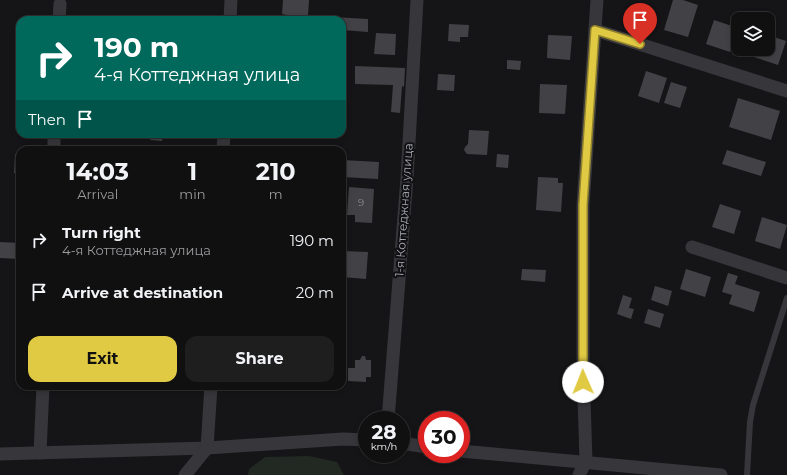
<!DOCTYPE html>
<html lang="en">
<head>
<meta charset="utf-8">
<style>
  body { margin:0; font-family:Montserrat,sans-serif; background:#1e1e1f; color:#f1f3f6; height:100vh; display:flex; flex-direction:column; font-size:15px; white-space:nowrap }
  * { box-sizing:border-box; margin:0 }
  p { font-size:13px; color:#9c9d9f }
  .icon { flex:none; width:22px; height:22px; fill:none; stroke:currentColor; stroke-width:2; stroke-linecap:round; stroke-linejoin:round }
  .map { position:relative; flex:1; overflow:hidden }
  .details { position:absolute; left:16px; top:146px; width:330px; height:244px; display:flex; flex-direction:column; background:#101011; border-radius:12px; box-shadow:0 2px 6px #0003,0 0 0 1px #303031 }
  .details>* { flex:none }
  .banner { position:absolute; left:16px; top:16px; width:330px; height:122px; border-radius:12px; box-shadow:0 2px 6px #0003,0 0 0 1px #303031; background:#00695c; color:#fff; overflow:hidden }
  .tools { position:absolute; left:731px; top:12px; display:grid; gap:8px }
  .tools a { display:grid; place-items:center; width:44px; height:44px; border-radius:8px; background:#101011; box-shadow:0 2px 6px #0003,0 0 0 1px #303031; font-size:20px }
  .speed { position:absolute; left:358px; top:411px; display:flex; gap:8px; font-size:20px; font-weight:700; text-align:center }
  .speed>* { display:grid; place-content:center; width:52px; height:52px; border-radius:50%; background:#101011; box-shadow:0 2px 6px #0003,0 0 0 1px #303031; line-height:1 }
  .speed small { font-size:10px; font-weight:400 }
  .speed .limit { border:6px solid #d22; background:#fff; color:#111 }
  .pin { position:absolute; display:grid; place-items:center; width:34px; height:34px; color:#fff; margin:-41px -17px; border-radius:50% 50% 50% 0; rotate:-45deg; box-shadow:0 0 4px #0007 }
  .pin .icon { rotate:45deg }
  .me { position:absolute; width:44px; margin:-22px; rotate:359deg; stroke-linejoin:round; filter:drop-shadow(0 0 3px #0008) }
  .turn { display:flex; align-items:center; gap:14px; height:84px; padding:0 12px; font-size:18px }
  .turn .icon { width:52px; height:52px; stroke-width:2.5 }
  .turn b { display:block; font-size:28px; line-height:34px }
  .then { display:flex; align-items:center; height:38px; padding:0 12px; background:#0003; gap:8px; font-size:15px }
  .eta { display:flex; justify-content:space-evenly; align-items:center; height:68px; text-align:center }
  .eta b { font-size:24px; font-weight:700; line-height:28px }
  .cta { display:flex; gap:8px; margin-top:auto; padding:8px 12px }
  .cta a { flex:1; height:46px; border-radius:12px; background:#e1ca43; color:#111; font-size:16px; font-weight:700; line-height:46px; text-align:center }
  .cta a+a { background:#1e1e1f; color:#f1f3f6 }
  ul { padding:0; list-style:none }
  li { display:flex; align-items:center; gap:12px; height:52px; padding:0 12px }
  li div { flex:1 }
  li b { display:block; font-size:15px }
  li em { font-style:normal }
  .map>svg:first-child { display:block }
  .green { fill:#222923 }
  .building { fill:#424246 }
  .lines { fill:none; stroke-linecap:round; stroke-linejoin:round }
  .service { stroke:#37363b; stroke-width:6 }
  .minor { stroke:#37363b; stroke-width:13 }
  .route-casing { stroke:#92832c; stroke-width:10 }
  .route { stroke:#e1ca43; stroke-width:7 }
  .labels { text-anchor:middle; stroke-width:4; stroke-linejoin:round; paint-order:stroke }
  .number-label { font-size:10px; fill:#8e9099 }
  .street-label { font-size:12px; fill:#a8aab5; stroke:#101012 }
</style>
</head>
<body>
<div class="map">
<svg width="787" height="475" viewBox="0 0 787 475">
  <rect width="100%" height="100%" fill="#151517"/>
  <polygon class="green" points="309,456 337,462 344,475 248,475 249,469 265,457"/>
  <g class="building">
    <polygon points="283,0 309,0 308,16 300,15 297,19 291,19 287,15 282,14"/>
    <polygon points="673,0 683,0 698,5 688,37 664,30"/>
    <polygon points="333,17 368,19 368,32 342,30 342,20 332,20"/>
    <polygon points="714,20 738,28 730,52 706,44"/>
    <polygon points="449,24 469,25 468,37 460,37 460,42 448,41"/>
    <polygon points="376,33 396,34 395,55 374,54"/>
    <polygon points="548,35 572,36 570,60 547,58"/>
    <polygon points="768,35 786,41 778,65 754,57 756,49 768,49"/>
    <polygon points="507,60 521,61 520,70 507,69"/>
    <polygon points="355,66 405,68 404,87 402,86 400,113 391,112 393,85 355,84"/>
    <polygon points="646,71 667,78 659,103 638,96"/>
    <polygon points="438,74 455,75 454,91 437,90"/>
    <polygon points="671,82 687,87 680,108 664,103"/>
    <polygon points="540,84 567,85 565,114 539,113"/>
    <polygon points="738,98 780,111 771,140 729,127"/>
    <polygon points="469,130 489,131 487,155 467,154 464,150 465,147 468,144"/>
    <polygon points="151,134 163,134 162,141 150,140"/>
    <polygon points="727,150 766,162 761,176 722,164"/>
    <polygon points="15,154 20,154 20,173 14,173"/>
    <polygon points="497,154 509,155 508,168 496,167"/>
    <polygon points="342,160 379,162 378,179 342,177"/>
    <polygon points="538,177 558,178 558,183 563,183 561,212 536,210"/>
    <polygon points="349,187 374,189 372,223 355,222 355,215 347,215"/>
    <polygon points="720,204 741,211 734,234 712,227"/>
    <polygon points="762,217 787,225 780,249 755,241"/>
    <polygon points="0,242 20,243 19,259 0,258"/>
    <polygon points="343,251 368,252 366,279 342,277"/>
    <polygon points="522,269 546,270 545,282 521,280"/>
    <polygon points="686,269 711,277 705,297 680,289"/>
    <polygon points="728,273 738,276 735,284 760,292 754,312 729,304 732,295 722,292"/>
    <polygon points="655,286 672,291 668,306 651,300"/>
    <polygon points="623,295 632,298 629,308 634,309 631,319 617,314"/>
    <polygon points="648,309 664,314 660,328 644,323"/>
    <polygon points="362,356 365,356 366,360 371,360 371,377 366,377 366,382 348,381 348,368 355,368 355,360 360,360"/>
  </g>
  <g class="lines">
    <polyline class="service" points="747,475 750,422 753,405 787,298"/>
    <g class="minor">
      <polyline points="59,20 60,4"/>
      <polyline points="230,20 231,0"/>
      <polyline points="595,30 787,91"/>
      <polyline points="54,150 54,134"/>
      <polyline points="223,150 224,134"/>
      <polyline points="692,247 787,278"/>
      <polyline points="388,420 407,178 417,0"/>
      <polyline points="401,443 427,447"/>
      <polyline points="461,451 721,475"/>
      <polyline points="40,453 43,386"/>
      <polyline points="0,454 207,448 343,439 367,440"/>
      <polyline points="185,475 207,448 211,386"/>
      <polyline points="579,475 586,461 583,367 583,205 597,0"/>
    </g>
  </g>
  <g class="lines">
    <g class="route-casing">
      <polyline id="route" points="583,382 583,205 595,30 640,44"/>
    </g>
    <use href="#route" class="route"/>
  </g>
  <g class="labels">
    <g class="number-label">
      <text x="361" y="206">9</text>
    </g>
    <g class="street-label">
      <text transform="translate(404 210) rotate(-86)" y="4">1-я Коттеджная улица</text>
    </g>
  </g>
</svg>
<div class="tools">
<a><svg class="icon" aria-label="layers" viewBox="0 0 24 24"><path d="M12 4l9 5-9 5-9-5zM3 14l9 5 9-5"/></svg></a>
</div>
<div class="speed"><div>28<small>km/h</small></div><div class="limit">30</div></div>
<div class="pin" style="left:640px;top:44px;background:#d93025"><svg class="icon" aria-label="arrive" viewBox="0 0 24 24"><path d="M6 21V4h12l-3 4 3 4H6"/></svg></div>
<svg class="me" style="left:583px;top:382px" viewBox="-20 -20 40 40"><circle r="19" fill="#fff"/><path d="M0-13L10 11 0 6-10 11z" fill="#e1ca43"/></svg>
<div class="banner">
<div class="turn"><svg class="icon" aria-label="right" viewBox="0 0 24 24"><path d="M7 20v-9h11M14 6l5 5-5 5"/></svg><div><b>190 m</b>4-я Коттеджная улица</div></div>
<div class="then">Then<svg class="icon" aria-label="arrive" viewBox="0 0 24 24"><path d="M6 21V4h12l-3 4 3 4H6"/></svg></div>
</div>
<section class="details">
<div class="eta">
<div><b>14:03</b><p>Arrival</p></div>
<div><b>1</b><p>min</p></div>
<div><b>210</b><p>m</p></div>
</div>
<ul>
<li><svg class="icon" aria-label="right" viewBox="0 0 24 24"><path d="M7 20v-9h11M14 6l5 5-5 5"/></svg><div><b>Turn right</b><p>4-я Коттеджная улица</p></div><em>190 m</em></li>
<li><svg class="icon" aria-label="arrive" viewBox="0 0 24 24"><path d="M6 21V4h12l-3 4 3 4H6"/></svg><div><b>Arrive at destination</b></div><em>20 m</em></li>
</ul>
<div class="cta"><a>Exit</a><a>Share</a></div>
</section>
</div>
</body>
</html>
